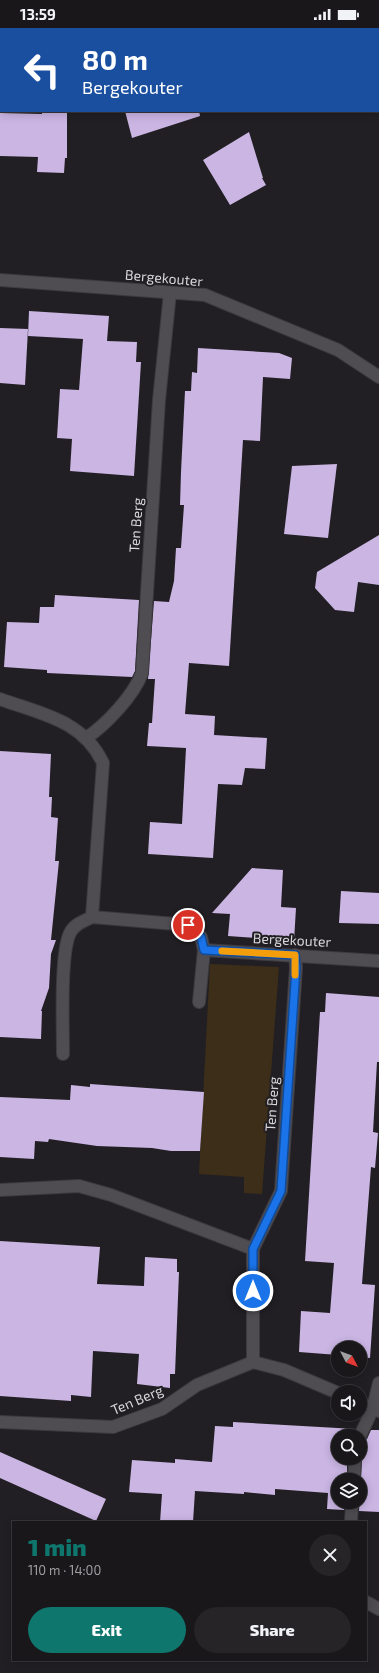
<!DOCTYPE html>
<html lang="en">
<head>
<meta charset="utf-8">
<style>
  body { margin:0; font-family:"Exo 2",sans-serif; background:#262427; color:#f1f3f6; height:100vh; display:flex; flex-direction:column; font-size:15px; white-space:nowrap }
  * { box-sizing:border-box; margin:0 }
  p { font-size:13px; color:#9f9fa2 }
  .icon { flex:none; width:22px; height:22px; fill:none; stroke:currentColor; stroke-width:2; stroke-linecap:round; stroke-linejoin:round }
  .map { position:relative; flex:1; overflow:hidden }
  .details { position:absolute; left:12px; top:1493px; width:355px; height:140px; display:flex; flex-direction:column; background:#19171a; border-radius:0px; box-shadow:0 2px 10px #0003,0 0 0 1px #373639 }
  .details>* { flex:none }
  .hud { position:absolute; left:0px; top:0px; width:379px; height:84px; box-shadow:0 2px 10px #0003,0 0 0 1px #373639; background:#1a4fa0; color:#fff; overflow:hidden }
  .needle { width:26px; rotate:131deg }
  .tools { position:absolute; left:331px; top:1313px; display:grid; gap:8px }
  .tools a { display:grid; place-items:center; width:36px; height:36px; border-radius:50%; background:#19171a; box-shadow:0 2px 10px #0003,0 0 0 1px #373639; font-size:20px }
  .pin { position:absolute; display:grid; place-items:center; width:34px; height:34px; color:#fff; margin:-17px; border:2px solid #fff; border-radius:50%; box-shadow:0 1px 4px #0007 }
  .me { position:absolute; width:44px; margin:-22px; rotate:0deg; stroke-linejoin:round; filter:drop-shadow(0 0 3px #0008) }
  .turn { display:flex; align-items:center; gap:14px; height:84px; padding:0 16px; font-size:18px }
  .turn .icon { width:52px; height:52px; stroke-width:2.5 }
  .turn b { display:block; font-size:28px; line-height:34px }
  .round { display:grid; place-items:center; flex:none; width:42px; height:42px; border-radius:21px; background:#262427 }
  .head { display:flex; align-items:center; justify-content:space-between; height:68px; padding:0 16px }
  h1 { font-size:24px; font-weight:800; line-height:30px; color:#0f766e }
  .cta { display:flex; gap:8px; margin-top:auto; padding:8px 16px }
  .cta a { flex:1; height:46px; border-radius:24px; background:#0f766e; color:#fff; font-size:16px; font-weight:800; line-height:46px; text-align:center }
  .cta a+a { background:#262427; color:#f1f3f6 }
  .status { display:flex; justify-content:space-between; align-items:center; height:28px; padding:0 20px; background:#19171a; direction:ltr }
  .status svg { height:11px; fill:currentColor }
  .map>svg:first-child { display:block }
  .green { fill:#3c2e18 }
  .building { fill:#cab5e3 }
  .lines { fill:none; stroke-linecap:round; stroke-linejoin:round }
  .street-casing { stroke:#3c3a3e; stroke-width:14 }
  .street { stroke:#4f4d52; stroke-width:12 }
  .route-casing { stroke:#114b97; stroke-width:10 }
  .route { stroke:#1a73e8; stroke-width:7 }
  .slow { stroke:#f59e0b; stroke-width:7 }
  .labels { text-anchor:middle; stroke-width:4; stroke-linejoin:round; paint-order:stroke }
  .street-label { font-size:14px; fill:#d8d6d9; stroke:#211f23 }
</style>
</head>
<body>
<div class="status"><b>13:59</b><svg viewBox="0 0 49 12"><path d="M0 12V9h3v3zM5 12V6h3v6zM10 12V3h3v9zM15 12V0h3v12zM26 1h20v11H26zM47 4h2v5h-2z"/></svg></div>
<div class="map">
<svg width="379" height="1645" viewBox="0 0 379 1645">
  <rect width="100%" height="100%" fill="#211f23"/>
  <polygon class="green" points="210,936 279,939 262,1166 244,1165 244,1149 199,1146"/>
  <g class="building">
    <polygon points="42,83 67,83 67,130 65,130 64,145 37,144 38,129 0,128 0,85 42,86"/>
    <polygon points="125,83 199,83 200,88 132,110"/>
    <polygon points="249,104 263,150 262,150 266,157 230,177 203,132"/>
    <polygon points="29,283 109,288 107,313 137,314 136,334 141,334 134,448 70,443 72,411 57,410 60,361 79,362 83,311 28,308"/>
    <polygon points="0,300 28,301 25,357 0,355"/>
    <polygon points="198,320 279,325 292,330 290,351 263,349 260,413 243,412 229,638 189,635 185,686 215,688 214,707 267,710 265,741 245,740 242,757 218,756 213,830 148,826 150,794 182,796 186,720 147,718 149,695 152,695 155,651 148,651 154,573 169,574 174,553 176,520 181,520 184,477 180,477 181,444 185,363 191,363 192,344 197,345"/>
    <polygon points="337,436 328,510 284,506 292,438"/>
    <polygon points="379,507 379,557 358,554 354,584 335,582 315,560 317,544"/>
    <polygon points="55,567 139,572 135,643 132,649 47,645 47,642 4,639 7,594 39,595 40,579 54,579"/>
    <polygon points="0,723 51,726 49,769 52,769 51,789 58,790 55,833 59,833 51,912 56,912 51,926 49,960 41,983 42,983 41,1011 0,1009"/>
    <polygon points="252,840 283,842 281,879 296,880 294,913 228,908 230,886 212,885"/>
    <polygon points="341,863 379,865 379,896 339,895"/>
    <polygon points="326,965 379,969 379,1034 377,1034 373,1104 378,1105 375,1140 371,1139 362,1256 375,1257 370,1330 360,1329 360,1320 338,1320 338,1327 299,1324 301,1283 330,1285 334,1235 305,1233 320,984 325,984"/>
    <polygon points="90,1056 204,1064 200,1123 171,1123 152,1120 97,1118 49,1111 48,1114 35,1113 34,1131 0,1129 0,1069 70,1072 71,1057 90,1059"/>
    <polygon points="0,1213 100,1219 97,1256 144,1258 145,1229 177,1231 177,1244 179,1244 175,1346 170,1346 170,1360 137,1356 139,1326 93,1323 91,1369 71,1367 71,1373 0,1368"/>
    <polygon points="233,1394 355,1401 353,1408 338,1408 338,1430 347,1430 347,1452 338,1452 338,1474 344,1474 344,1482 327,1481 328,1465 275,1461 275,1467 244,1464 244,1466 195,1463 193,1494 160,1494 162,1466 129,1464 132,1432 175,1435 175,1431 212,1434 215,1398 233,1399"/>
    <polygon points="371,1402 379,1402 379,1484 359,1483 362,1430 360,1425 360,1415 367,1411"/>
    <polygon points="0,1424 106,1471 96,1493 0,1450"/>
  </g>
  <g class="lines">
    <g class="street-casing">
      <g id="street">
        <polyline points="0,252 205,267 338,322 379,349"/>
        <path d="M0,671C41,686 83,692 103,735L92,889L188,897L201,909L204,922L199,974"/>
        <path d="M86,710C106,697 134,667 142,645L159,372L170,265"/>
        <polyline points="204,922 379,933"/>
        <polyline points="295,927 296,940 281,1163 253,1221 253,1334 284,1342 338,1365"/>
        <path d="M63,1026C63,1000 60,925 70,905C74,896 84,893 92,889"/>
        <polyline points="0,1162 79,1158 111,1167 253,1221"/>
        <polyline points="360,1375 379,1383"/>
        <polyline points="0,1394 113,1399 162,1381 197,1357 253,1334"/>
        <polyline points="360,1408 373,1380 379,1355"/>
        <polyline points="354,1452 355,1430"/>
        <polyline points="351,1494 352,1474"/>
        <polyline points="366,1574 379,1581"/>
      </g>
    </g>
    <use href="#street" class="street"/>
  </g>
  <g class="lines">
    <g class="route-casing">
      <polyline id="route" points="188,897 201,909 204,922 295,927 296,940 281,1163 253,1221 253,1263"/>
    </g>
    <use href="#route" class="route"/>
    <polyline class="slow" points="222,923 295,927 295,947"/>
  </g>
  <g class="labels">
    <g class="street-label">
      <text transform="translate(164 250) rotate(5)" y="5">Bergekouter</text>
      <text transform="translate(136 497) rotate(-86)" y="5">Ten Berg</text>
      <text transform="translate(292 912) rotate(3)" y="5">Bergekouter</text>
      <text transform="translate(272 1076) rotate(-86)" y="5">Ten Berg</text>
      <text transform="translate(137 1372) rotate(-23)" y="5">Ten Berg</text>
    </g>
  </g>
</svg>
<div class="tools">
<a><svg class="needle" viewBox="-14 -14 28 28"><path d="M0-13l5 13h-10z" fill="#e53935"/><path d="M0 13l5-13h-10z" fill="#9f9fa2"/></svg></a>
<a><svg class="icon" aria-label="sound" viewBox="0 0 24 24"><path d="M4 9h4l5-4v14l-5-4H4zM17 9q2 3 0 6"/></svg></a>
<a><svg class="icon" aria-label="search" viewBox="0 0 24 24"><circle cx="10" cy="10" r="6"/><path d="M15 15l6 6"/></svg></a>
<a><svg class="icon" aria-label="layers" viewBox="0 0 24 24"><path d="M12 4l9 5-9 5-9-5zM3 14l9 5 9-5"/></svg></a>
</div>
<div class="pin" style="left:188px;top:897px;background:#d93025"><svg class="icon" aria-label="arrive" viewBox="0 0 24 24"><path d="M6 21V4h12l-3 4 3 4H6"/></svg></div>
<svg class="me" style="left:253px;top:1263px" viewBox="-20 -20 40 40"><circle r="17" fill="#1a73e8" stroke="#fff" stroke-width="3"/><path d="M0-11L8 9 0 5-8 9z" fill="#fff"/></svg>
<div class="hud">
<div class="turn"><svg class="icon" aria-label="left" viewBox="0 0 24 24"><path d="M17 20v-9H6M10 6l-5 5 5 5"/></svg><div><b>80 m</b>Bergekouter</div></div>
</div>
<section class="details">
<div class="head"><div><h1>1 min</h1><p>110 m · 14:00</p></div><a class="round"><svg class="icon" aria-label="close" viewBox="0 0 24 24"><path d="M6 6l12 12M18 6L6 18"/></svg></a></div>
<div class="cta"><a>Exit</a><a>Share</a></div>
</section>
</div>
</body>
</html>
